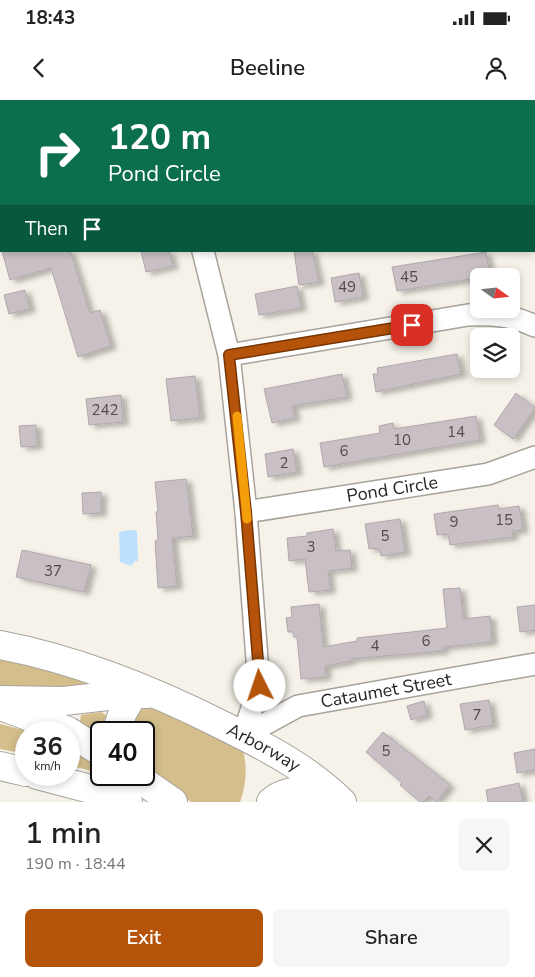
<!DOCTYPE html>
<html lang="en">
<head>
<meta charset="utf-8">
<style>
  body { margin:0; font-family:"Nunito Sans",sans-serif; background:#f6f6f6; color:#222; height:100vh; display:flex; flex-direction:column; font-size:19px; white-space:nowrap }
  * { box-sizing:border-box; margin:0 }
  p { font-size:16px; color:#767676 }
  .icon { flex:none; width:28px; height:28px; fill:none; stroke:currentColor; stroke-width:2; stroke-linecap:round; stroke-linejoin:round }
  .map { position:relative; height:702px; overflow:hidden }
  .drawer { display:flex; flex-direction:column; background:#fff; flex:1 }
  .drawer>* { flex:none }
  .top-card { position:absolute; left:0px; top:0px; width:535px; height:152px; box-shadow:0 2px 8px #0003; background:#0b6e4f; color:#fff; overflow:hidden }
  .needle { width:32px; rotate:105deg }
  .controls { position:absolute; left:470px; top:168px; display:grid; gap:10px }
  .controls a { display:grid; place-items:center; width:50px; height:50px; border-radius:8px; background:#fff; box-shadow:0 2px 8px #0003; font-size:25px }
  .speed { position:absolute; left:15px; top:621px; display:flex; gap:10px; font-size:25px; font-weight:700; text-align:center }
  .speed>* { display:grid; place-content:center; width:65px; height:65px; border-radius:50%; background:#fff; box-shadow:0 2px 8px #0003; line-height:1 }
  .speed small { font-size:12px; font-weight:400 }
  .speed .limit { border:2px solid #111; border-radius:8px; background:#fff; color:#111 }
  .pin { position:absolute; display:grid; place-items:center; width:42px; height:42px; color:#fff; margin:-21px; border-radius:10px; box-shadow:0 2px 8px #0006 }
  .me { position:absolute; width:55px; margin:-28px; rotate:356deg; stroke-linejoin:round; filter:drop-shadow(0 0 4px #0008) }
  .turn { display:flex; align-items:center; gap:18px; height:105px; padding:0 25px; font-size:22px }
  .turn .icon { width:65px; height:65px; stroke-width:2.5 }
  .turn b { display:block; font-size:35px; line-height:42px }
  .then { display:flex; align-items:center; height:48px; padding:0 25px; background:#0003; gap:10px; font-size:19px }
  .round { display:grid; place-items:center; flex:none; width:52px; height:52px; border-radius:8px; background:#f6f6f6 }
  .headline { display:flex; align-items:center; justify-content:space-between; height:85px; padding:0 25px }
  h1 { font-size:30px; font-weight:600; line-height:38px }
  .action { display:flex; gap:10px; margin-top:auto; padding:10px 25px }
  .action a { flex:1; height:58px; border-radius:8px; background:#b45309; color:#fff; font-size:20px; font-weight:600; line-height:58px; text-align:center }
  .action a+a { background:#f6f6f6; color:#222 }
  .status { display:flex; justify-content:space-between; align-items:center; height:35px; padding:0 25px; background:#fff; direction:ltr }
  .status svg { height:14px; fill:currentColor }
  header { display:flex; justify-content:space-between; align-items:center; height:65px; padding:0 25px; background:#fff; font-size:22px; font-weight:600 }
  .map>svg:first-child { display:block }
  .green { fill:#d3be8c }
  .water { fill:#bce0fd }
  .building { fill:#c9c0c5; stroke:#b0a8ad; filter:url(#shadow) }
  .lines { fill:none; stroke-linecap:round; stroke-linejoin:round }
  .minor-casing { stroke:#a7a39b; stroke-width:24 }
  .highway-casing { stroke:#a7a39b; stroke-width:30 }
  .minor { stroke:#fff; stroke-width:21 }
  .highway { stroke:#fff; stroke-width:28 }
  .route-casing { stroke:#753606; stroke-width:12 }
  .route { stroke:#b45309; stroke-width:9 }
  .slow { stroke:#f59e0b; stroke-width:9 }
  .labels { text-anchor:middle; stroke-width:4; stroke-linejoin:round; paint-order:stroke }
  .number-label { font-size:15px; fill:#514d4c }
  .street-label { font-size:18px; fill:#292724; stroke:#fff }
</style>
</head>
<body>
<div class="status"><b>18:43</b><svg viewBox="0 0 49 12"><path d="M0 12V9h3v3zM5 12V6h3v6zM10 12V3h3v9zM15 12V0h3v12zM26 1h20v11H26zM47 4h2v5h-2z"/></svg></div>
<header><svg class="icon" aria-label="back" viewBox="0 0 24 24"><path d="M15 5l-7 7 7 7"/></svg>Beeline<svg class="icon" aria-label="person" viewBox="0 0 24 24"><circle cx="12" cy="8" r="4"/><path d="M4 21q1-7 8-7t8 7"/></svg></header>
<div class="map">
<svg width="535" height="702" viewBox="0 0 535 702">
  <defs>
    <filter id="shadow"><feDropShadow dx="5.5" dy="3" stdDeviation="2.5" flood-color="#0004"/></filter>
  </defs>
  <rect width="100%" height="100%" fill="#f6f2e9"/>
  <g class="green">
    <polygon points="0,558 91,580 92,585 87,590 0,588"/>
    <path d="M152,608H173L242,648C248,664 246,687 240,702H191L144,667V632H128L138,610Z"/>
    <polygon points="101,612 106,615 101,631 98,632 80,622 81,615"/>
    <polygon points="0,624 30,632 26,632 26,654 0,649"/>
    <polygon points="69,649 97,666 101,672 99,673 69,665"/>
  </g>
  <polygon class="water" points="130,430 137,431 138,461 135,461 131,466 120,462 119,432"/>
  <g class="building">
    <polygon points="2,151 70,151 90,213 100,210 111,246 78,257 51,168 10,180"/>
    <polygon points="141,151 169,151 173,166 146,172"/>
    <polygon points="294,151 312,151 319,182 299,185"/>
    <polygon points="486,152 490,176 397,191 392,167"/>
    <polygon points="359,173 363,197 335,202 331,178"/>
    <polygon points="297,186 301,208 259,215 255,194"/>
    <polygon points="25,190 30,209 9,214 4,195"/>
    <polygon points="457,254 461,274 376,292 373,274 378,274 377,268"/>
    <polygon points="342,274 347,297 292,306 295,318 272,323 264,289"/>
    <polygon points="195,276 200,318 171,321 166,279"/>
    <polygon points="516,293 535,308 513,339 494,325"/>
    <polygon points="121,295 123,322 89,325 86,299"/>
    <polygon points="476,316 480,340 324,367 320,343 380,333 379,326 393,323 394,329"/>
    <polygon points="36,325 37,346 21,347 19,326"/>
    <polygon points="293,349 297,372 268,377 265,354"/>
    <polygon points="186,379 193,436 172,438 177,486 158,488 155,441 158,440 156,412 158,411 155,382"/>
    <polygon points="101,392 101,413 83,414 82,393"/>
    <polygon points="498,405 499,409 519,406 523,430 512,431 513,437 450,445 448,434 437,435 434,414"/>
    <polygon points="400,419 405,452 381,456 379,448 369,449 365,424"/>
    <polygon points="333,429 336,451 350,450 352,468 328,471 330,490 309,492 305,459 289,461 287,438 307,436 307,433"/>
    <polygon points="22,450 91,465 84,492 16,477"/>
    <polygon points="460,488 463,519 490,516 492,542 443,547 443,551 350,559 351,561 325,566 326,577 301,579 297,537 294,537 293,532 288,532 286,518 292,517 291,507 319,504 323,547 357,541 357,538 447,528 443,489"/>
    <polygon points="535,505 535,530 520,532 517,507"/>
    <polygon points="489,600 493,625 465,630 460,604"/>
    <polygon points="424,601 427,615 411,620 407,606"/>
    <polygon points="383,632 450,685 436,702 429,696 423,702 420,702 400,685 402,683 366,652"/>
    <polygon points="535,649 535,670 517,673 514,653"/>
    <polygon points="519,683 523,702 488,702 486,690"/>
  </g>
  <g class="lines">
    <g class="minor-casing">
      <g id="minor">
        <polyline points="127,0 130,1"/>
        <polyline points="171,1 172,0"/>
        <polyline points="534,91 535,90"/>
        <polyline points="0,92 1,92"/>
        <polyline points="203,151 229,255 246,412 259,586 243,636"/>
        <path d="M229,255L468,215C493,214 512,215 535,226"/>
        <path id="s1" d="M246,412L488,374L535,357"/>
        <path id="s2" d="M243,636L298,606L535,564"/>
      </g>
    </g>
    <g class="highway-casing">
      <g id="highway">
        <path id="s3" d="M0,545C79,560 153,590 224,626C268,648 307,668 342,702"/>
        <polyline points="0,600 64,601 125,594 147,594"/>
        <polyline points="6,608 68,631 101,652"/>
        <polyline points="116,632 123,612 134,593"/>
        <polyline points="0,666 26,672"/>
        <polyline points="37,675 106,693 128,702"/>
        <polyline points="134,675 173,702"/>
        <path d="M271,702C290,685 313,693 334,702"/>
      </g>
    </g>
    <use href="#minor" class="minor"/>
    <use href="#highway" class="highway"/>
  </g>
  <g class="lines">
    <g class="route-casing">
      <polyline id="route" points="260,586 246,412 229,255 412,225"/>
    </g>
    <use href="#route" class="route"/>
    <polyline class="slow" points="237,316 247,419"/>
  </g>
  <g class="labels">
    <g class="number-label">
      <text x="409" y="182">45</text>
      <text x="347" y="192">49</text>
      <text x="105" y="315">242</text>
      <text x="456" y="337">14</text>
      <text x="402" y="345">10</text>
      <text x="344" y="356">6</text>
      <text x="284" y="368">2</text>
      <text x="504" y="425">15</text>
      <text x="454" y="427">9</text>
      <text x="385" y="441">5</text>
      <text x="311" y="452">3</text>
      <text x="53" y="476">37</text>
      <text x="426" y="546">6</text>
      <text x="375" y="551">4</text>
      <text x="477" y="620">7</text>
      <text x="386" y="656">5</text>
    </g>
    <g class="street-label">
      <text dy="6" stroke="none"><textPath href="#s1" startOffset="148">Pond Circle</textPath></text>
      <text dy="6" stroke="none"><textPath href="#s2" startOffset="152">Cataumet Street</textPath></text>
      <text dy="6" stroke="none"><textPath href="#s3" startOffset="284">Arborway</textPath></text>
    </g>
  </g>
</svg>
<div class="controls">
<a><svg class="needle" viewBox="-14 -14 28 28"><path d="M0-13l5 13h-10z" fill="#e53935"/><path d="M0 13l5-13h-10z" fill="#767676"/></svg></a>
<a><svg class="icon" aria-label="layers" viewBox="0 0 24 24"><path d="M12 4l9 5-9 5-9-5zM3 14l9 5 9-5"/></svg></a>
</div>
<div class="speed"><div>36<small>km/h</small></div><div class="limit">40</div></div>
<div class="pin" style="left:412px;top:225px;background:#d93025"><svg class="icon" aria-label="arrive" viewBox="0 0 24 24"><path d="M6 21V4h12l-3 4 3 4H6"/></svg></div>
<svg class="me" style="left:260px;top:586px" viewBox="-20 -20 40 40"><circle r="19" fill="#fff"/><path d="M0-13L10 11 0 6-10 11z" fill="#b45309"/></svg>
<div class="top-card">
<div class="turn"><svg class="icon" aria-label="right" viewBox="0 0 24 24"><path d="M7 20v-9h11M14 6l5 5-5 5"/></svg><div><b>120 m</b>Pond Circle</div></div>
<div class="then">Then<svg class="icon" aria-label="arrive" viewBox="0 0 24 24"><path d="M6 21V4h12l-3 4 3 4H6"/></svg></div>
</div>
</div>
<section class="drawer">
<div class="headline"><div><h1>1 min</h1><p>190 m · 18:44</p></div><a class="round"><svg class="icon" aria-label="close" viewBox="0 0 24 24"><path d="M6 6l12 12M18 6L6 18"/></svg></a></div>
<div class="action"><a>Exit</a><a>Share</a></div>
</section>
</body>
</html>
